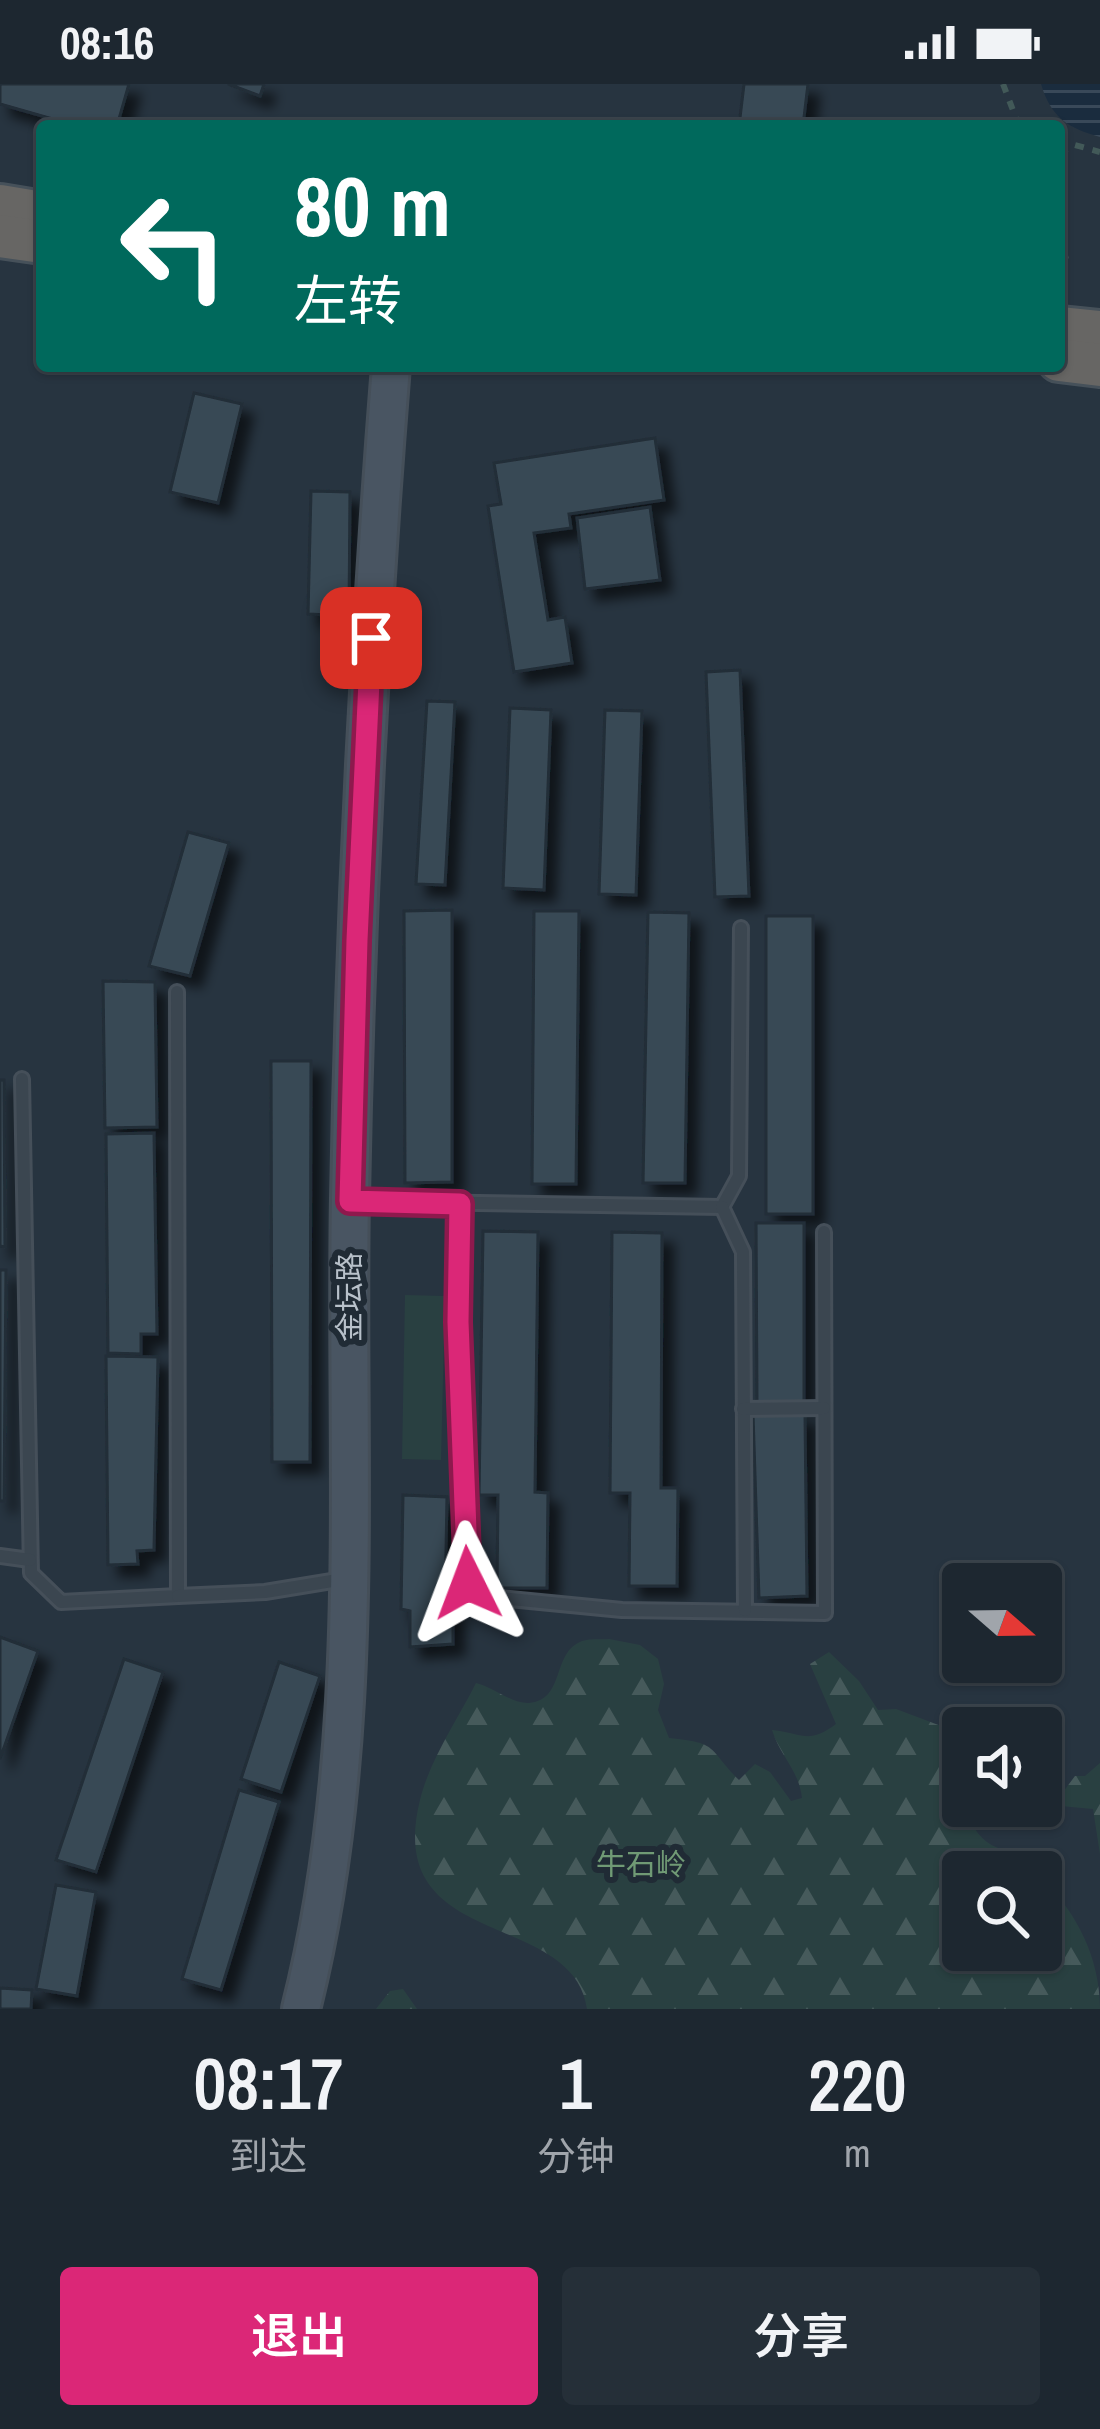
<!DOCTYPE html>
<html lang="zh">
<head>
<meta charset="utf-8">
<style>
  body { margin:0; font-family:"Archivo Narrow","Noto Sans SC",sans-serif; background:#252f38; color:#f1f3f6; height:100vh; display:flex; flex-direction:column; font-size:45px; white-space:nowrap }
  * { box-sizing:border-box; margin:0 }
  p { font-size:39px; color:#a0a5ab }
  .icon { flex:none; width:66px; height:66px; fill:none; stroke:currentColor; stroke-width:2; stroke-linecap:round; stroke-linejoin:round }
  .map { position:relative; height:1925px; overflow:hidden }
  .details { display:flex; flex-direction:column; background:#1d2730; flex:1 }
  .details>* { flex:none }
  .hud { position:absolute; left:36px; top:36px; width:1029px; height:252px; border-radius:12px; box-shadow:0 3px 9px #0004,0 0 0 3px #3b444c; background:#00695c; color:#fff; overflow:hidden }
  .needle { width:78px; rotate:110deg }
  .buttons { position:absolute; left:942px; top:1479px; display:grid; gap:24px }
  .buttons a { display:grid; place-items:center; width:120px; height:120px; border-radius:12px; background:#1d2730; box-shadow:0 3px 9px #0004,0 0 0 3px #3b444c; font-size:60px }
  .pin { position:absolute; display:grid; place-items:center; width:102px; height:102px; color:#fff; margin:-51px; border-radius:24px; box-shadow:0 6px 18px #0006 }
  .me { position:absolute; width:132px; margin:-66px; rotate:357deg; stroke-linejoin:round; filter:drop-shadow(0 0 9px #0008) }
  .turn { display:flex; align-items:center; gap:42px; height:252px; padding:0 60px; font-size:54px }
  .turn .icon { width:156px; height:156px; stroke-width:2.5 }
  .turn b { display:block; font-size:84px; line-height:102px }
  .eta { display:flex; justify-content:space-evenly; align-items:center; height:204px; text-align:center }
  .eta b { font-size:72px; font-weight:600; line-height:84px }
  .cta { display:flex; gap:24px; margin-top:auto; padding:24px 60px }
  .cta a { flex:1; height:138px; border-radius:12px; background:#db2777; color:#fff; font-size:48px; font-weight:600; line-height:138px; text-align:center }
  .cta a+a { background:#252f38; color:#f1f3f6 }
  .status { display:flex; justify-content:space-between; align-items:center; height:84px; padding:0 60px; background:#1d2730; direction:ltr }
  .status svg { height:33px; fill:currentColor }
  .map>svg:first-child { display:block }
  .green { fill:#294041 }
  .forest { fill:url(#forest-firs) }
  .water { fill:url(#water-rules) }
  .building { fill:#394955; stroke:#222d37; stroke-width:3; filter:url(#shadow) }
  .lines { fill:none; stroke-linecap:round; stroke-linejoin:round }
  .service-casing { stroke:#454f59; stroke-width:18 }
  .secondary-casing { stroke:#454f59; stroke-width:42 }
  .trunk-casing { stroke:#46515a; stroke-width:48 }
  .path { stroke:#425958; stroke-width:6; stroke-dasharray:9 9; stroke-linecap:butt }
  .service { stroke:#3b4650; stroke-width:12 }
  .secondary { stroke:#495562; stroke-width:36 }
  .trunk { stroke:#676664; stroke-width:42 }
  .route-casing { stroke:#8e194d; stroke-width:30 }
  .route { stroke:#db2777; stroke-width:21 }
  .labels { text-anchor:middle; stroke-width:12; stroke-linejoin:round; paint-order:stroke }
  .street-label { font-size:30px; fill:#b8c1ca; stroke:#202b35 }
  .park-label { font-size:30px; fill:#709a75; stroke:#202b35 }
</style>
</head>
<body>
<div class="status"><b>08:16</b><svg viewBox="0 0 49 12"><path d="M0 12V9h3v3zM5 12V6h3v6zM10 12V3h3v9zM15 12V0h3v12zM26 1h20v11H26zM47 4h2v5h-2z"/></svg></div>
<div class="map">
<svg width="1100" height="1925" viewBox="0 0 1100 1925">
  <defs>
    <pattern id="forest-firs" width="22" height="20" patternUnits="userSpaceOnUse" patternTransform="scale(3)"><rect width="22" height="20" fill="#294041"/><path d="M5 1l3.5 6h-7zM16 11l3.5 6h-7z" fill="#465a5b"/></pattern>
    <pattern id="water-rules" width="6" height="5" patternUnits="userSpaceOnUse" patternTransform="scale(3)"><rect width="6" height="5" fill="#1a2c3e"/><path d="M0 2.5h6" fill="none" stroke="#394959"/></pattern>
    <filter id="shadow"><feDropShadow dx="11" dy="11" stdDeviation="6" flood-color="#0009"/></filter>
  </defs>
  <rect width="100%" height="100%" fill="#273440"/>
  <polygon class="green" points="405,1211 445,1212 441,1376 402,1375"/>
  <g class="forest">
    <path d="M609,1555L640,1561L658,1575L664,1600L658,1626L669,1654C720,1659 707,1664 739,1696L755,1680L770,1688L791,1717L802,1714C799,1686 780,1672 772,1646C803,1649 808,1661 836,1640L810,1580L829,1568L859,1597L878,1626L896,1625L957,1648L963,1653V1722H972L968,1732C982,1763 997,1765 1028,1772L1037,1788H963V1866H1041V1793C1077,1829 1100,1874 1100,1925H587C573,1824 382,1869 420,1716C430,1675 457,1637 476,1599C493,1603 512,1620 529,1619C565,1616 552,1570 580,1558C588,1554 601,1556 609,1555Z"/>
    <polygon points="1100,1679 1100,1770 1093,1725 1061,1722 1063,1708 1075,1692 1085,1692"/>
    <polygon points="403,1905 417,1925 376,1925 390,1907"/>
  </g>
  <path class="water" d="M1041,0H1100V53C1068,44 1051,34 1041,0Z"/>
  <g class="building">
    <polygon points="0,0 129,0 117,42 77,42 0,20"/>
    <polygon points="228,0 264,0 260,12"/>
    <polygon points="744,0 808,0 803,42 739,42"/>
    <polygon points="194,309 242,320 218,419 170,408"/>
    <polygon points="655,354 664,416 569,430 571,444 534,449 548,536 565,533 572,579 514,588 488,422 501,420 494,379"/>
    <polygon points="311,407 350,408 349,532 308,530"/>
    <polygon points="650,423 660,496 585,505 577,434"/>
    <polygon points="740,586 749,812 715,813 706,588"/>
    <polygon points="427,617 455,618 445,801 416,800"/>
    <polygon points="510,624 551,626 544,806 503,804"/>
    <polygon points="605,626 642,627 636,811 599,810"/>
    <polygon points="188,748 229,759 190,892 149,882"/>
    <polygon points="452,826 452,1098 405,1099 404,827"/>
    <polygon points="534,827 579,827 576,1100 532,1100"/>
    <polygon points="648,828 689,829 685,1099 643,1099"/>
    <rect x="766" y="832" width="47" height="298"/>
    <polygon points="103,897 155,898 157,1043 105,1044"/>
    <polygon points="271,977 311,977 310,1378 272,1378"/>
    <polygon points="0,996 4,996 5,1163 0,1162"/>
    <polygon points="154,1049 157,1250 141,1250 141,1270 108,1269 106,1050"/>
    <polygon points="756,1139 804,1139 804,1318 757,1319"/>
    <polygon points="483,1147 538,1148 535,1408 548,1409 547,1504 497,1504 498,1411 479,1411"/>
    <polygon points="612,1148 662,1149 661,1404 678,1404 677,1502 629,1502 630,1409 610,1409"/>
    <polygon points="0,1186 6,1186 4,1417 0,1417"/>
    <polygon points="106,1272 158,1273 154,1466 137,1467 138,1480 108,1481"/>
    <polygon points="805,1329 807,1512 759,1514 753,1330"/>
    <polygon points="403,1411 447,1413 445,1525 453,1525 453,1560 410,1563 410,1527 401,1525"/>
    <polygon points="0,1553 38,1567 0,1675"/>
    <polygon points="124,1575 163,1588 96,1788 56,1776"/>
    <polygon points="279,1578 320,1592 281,1708 241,1695"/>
    <polygon points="239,1706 279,1718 221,1906 182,1895"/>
    <polygon points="56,1801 96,1808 77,1912 36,1905"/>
    <polygon points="0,1904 32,1906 31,1925 0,1925"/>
  </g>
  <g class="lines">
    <g class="service-casing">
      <g id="service">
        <polyline points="22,995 31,1489 61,1518 178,1512 177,908"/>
        <polyline points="352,1117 722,1123 739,1092 741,844"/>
        <polyline points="460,1120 458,1238 468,1499 479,1512 622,1526 825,1529 824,1148"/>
        <polyline points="722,1123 743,1168 745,1526"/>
        <polyline points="743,1325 824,1324"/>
        <polyline points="0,1472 30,1476"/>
        <polyline points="178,1512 265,1508 344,1495"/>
      </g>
    </g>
    <g class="secondary-casing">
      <path id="secondary" d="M301,1925C368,1659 345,1386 350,1114C355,836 369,559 391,282"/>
    </g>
    <g class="trunk-casing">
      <g id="trunk">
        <polyline points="0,122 42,129"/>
        <polyline points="0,152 42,158"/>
        <polyline points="1059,244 1100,248"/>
        <polyline points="1059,276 1100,281"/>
      </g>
    </g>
    <g class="path">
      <polyline points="1003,0 1019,42"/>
      <polyline points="1059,69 1075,61 1100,68"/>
      <polyline points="1059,149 1067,179"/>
    </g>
    <use href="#service" class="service"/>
    <use href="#secondary" class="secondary"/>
    <use href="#trunk" class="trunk"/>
  </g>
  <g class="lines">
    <g class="route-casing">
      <polyline id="route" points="371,554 357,856 350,1117 460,1120 458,1238 468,1499"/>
    </g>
    <use href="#route" class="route"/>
  </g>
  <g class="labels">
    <g class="street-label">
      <text transform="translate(350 1213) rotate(-90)" y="10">金坛路</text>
    </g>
    <g class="park-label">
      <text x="641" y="1791">牛石岭</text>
    </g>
  </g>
</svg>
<div class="buttons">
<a><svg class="needle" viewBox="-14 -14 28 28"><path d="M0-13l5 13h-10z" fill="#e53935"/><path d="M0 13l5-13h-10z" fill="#a0a5ab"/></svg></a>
<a><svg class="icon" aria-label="sound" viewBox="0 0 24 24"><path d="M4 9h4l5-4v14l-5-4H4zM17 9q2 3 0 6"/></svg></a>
<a><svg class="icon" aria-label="search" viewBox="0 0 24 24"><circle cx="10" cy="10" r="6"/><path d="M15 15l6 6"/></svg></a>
</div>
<div class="pin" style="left:371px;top:554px;background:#d93025"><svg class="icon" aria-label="arrive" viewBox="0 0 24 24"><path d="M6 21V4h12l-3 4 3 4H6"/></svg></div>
<svg class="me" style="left:468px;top:1499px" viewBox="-20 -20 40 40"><path d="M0-17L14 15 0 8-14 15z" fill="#db2777" stroke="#fff" stroke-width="4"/></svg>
<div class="hud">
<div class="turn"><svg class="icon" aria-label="left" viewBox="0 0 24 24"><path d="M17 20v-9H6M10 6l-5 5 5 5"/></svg><div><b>80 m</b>左转</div></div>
</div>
</div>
<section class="details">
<div class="eta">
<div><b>08:17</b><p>到达</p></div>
<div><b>1</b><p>分钟</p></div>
<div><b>220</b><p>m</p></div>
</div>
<div class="cta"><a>退出</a><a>分享</a></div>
</section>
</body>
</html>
